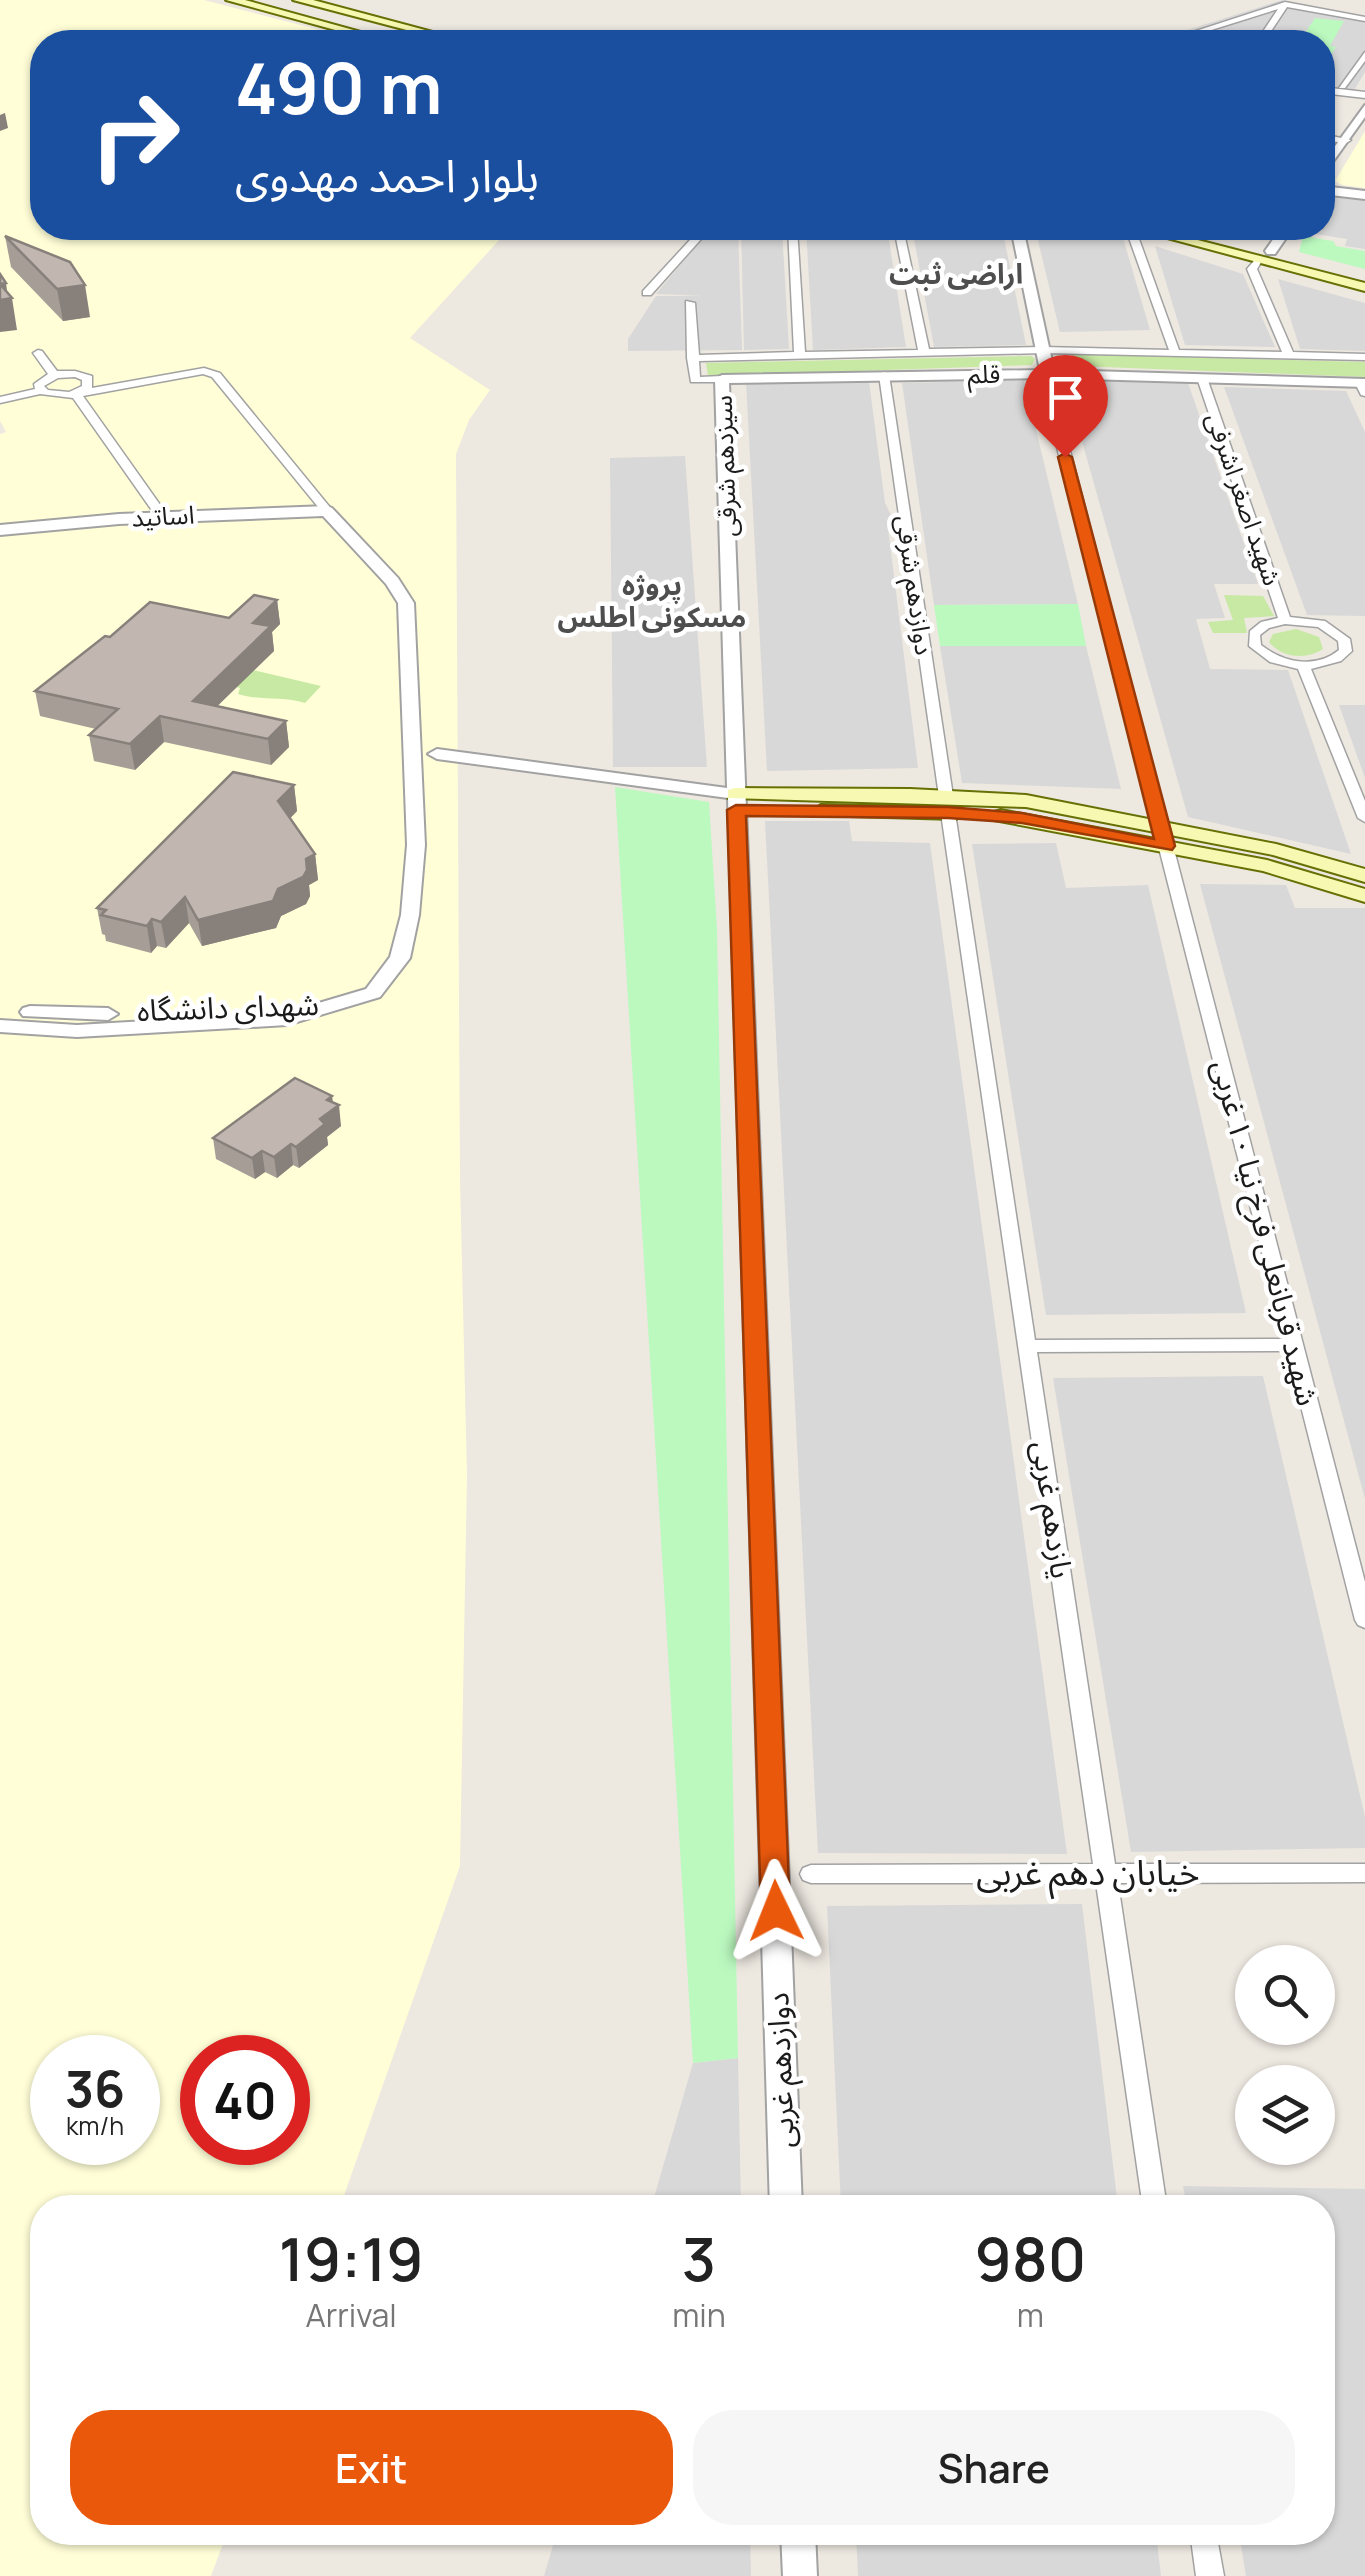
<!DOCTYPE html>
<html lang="en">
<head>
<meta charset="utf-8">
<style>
  body { margin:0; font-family:Manrope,"Noto Sans Arabic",sans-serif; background:#f6f6f6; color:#222; height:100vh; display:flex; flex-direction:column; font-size:38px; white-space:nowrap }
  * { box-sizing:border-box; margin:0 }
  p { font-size:32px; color:#767676 }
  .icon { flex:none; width:55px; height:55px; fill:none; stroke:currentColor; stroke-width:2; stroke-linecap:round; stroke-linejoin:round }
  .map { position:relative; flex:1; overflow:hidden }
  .panel { position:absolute; left:30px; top:2195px; width:1305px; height:350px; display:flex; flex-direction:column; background:#fff; border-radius:40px; box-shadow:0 2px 8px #0004 }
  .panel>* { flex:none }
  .banner { position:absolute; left:30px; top:30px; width:1305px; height:210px; border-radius:40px; box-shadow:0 2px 8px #0004; background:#1a4fa0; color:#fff; overflow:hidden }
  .tools { position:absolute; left:1235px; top:1945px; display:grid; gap:20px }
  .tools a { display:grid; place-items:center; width:100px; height:100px; border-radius:50%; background:#fff; box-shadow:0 2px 8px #0004; font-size:50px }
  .speed { position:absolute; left:30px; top:2035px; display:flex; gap:20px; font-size:50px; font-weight:700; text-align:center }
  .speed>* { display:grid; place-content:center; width:130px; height:130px; border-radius:50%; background:#fff; box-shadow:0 2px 8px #0004; line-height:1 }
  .speed small { font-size:25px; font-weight:400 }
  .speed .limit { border:15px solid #d22; background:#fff; color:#111 }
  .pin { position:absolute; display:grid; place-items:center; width:85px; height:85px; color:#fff; margin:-102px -42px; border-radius:50% 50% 50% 0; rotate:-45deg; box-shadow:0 0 10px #0007 }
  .pin .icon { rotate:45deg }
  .me { position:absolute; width:110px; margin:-55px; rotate:358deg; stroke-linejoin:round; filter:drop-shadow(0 0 8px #0008) }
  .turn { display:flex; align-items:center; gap:35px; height:210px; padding:0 40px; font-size:45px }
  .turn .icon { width:130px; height:130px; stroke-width:2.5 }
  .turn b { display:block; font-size:70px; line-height:85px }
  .eta { display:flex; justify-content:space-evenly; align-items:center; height:170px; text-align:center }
  .eta b { font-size:60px; font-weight:600; line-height:70px }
  .button { display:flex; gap:20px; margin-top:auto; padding:20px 40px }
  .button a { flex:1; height:115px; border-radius:40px; background:#ea580c; color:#fff; font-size:40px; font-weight:600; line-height:115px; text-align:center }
  .button a+a { background:#f6f6f6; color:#222 }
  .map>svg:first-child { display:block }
  .residential { fill:#d9d8d8 }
  .education { fill:#fffed7; fill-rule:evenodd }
  .grass { fill:#c7e9a4 }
  .park { fill:#bbf9bf }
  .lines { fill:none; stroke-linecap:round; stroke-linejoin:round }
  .minor-casing { stroke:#a2a2a2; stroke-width:3 }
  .tertiary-casing { stroke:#a2a2a2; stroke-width:4 }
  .secondary-casing { stroke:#667004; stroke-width:4 }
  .minor { fill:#fff; fill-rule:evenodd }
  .tertiary { fill:#fff; fill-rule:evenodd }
  .secondary { fill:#f7f9b2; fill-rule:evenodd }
  .wall { fill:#a69d97 }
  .shaded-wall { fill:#87807b }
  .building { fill:#c1b7b0; stroke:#87807b; stroke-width:2.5 }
  .route { fill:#ea580c; stroke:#983908; stroke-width:2.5 }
  .labels { text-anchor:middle; stroke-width:9; stroke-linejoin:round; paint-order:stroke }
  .far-street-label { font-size:25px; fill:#1b1b1b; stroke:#fff }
  .far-neighbourhood-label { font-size:28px; font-weight:bold; fill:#4e4e4e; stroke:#fff }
  .street-label { font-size:30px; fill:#1b1b1b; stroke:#fff }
  .near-street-label { font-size:35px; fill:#1b1b1b; stroke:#fff }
</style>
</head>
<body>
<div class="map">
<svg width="1365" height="2576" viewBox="0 0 1365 2576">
  <rect width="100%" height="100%" fill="#ede8e0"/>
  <g class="residential">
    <polygon points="1282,0 1365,17 1365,72 1353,92 1323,88 1322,42 1149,42"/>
    <polygon points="1327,195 1365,200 1365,249 1345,246 1347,239 1303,232 1306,228 1322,228 1323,201"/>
    <polygon points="711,228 738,228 742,350 628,351 628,339 656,296 704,296 656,294"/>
    <polygon points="741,228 782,228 789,349 744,350"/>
    <polygon points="806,228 887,228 906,347 813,350"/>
    <polygon points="912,228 1002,228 1026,345 934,347"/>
    <polygon points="1035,228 1084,228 1123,238 1150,330 1060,332"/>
    <polygon points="1155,246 1243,274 1275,347 1185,345"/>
    <polygon points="1278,279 1365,303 1365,351 1300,349"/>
    <polygon points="1024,380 1078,604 934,605 902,383"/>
    <polygon points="1065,381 1188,383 1258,584 1214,584 1225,618 1196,619 1210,669 1288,670 1351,854 1188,817"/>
    <polygon points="746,382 869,382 885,503 893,519 887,520 918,768 767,771"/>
    <polygon points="1224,387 1346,391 1365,432 1365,616 1307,615"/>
    <polygon points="685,456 707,767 613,767 610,458"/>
    <polygon points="940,646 1086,646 1121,789 962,783"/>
    <polygon points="1339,705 1365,705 1365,778"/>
    <polygon points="765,821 849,821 852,841 930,843 1067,1854 818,1853"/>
    <polygon points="1056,843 1066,888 1148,885 1246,1313 1046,1315 972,844"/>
    <polygon points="1200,884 1286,885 1295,908 1365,908 1365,1499"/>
    <polygon points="1263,1376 1365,1817 1365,1848 1131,1852 1053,1378"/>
    <polygon points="1082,1904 1118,2207 841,2207 827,1906"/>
    <polygon points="738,2058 741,2207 651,2208 693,2063"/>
    <polygon points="1183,2186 1365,2189 1365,2576 1246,2576 1239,2533 1322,2532 1322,2208 1187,2207"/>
    <polygon points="557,2532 750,2533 751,2576 544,2576"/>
    <polygon points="856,2533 1156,2533 1161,2576 858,2576"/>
  </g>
  <g class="education">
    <path d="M0,0H204L366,42H42V228H510L410,338L490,390L469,420L456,454L460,1180L467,1475L460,1866L340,2207L42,2208V2532L227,2533L211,2576H0V434L6,432L0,421ZM52,2058H138V2142H52ZM202,2058H288V2142H202Z"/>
    <polygon points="1365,131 1365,188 1342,185 1335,181"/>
  </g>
  <g class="grass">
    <polygon points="1072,354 1365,362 1365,377 1077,366"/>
    <polygon points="1031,356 1035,359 1032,365 708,376 706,363"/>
    <polygon points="1224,595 1263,596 1274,616 1244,618 1247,633 1213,633 1208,622 1233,620"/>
    <path d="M1296,629L1319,637L1323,649C1306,660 1282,658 1269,642L1273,634Z"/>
    <path d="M244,668L321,686L305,703C282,696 260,701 238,694L240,688L227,684Z"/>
  </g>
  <g class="park">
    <polygon points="1315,18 1344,21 1330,46 1336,47 1323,66 1322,42 1299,42"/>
    <polygon points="1303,236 1333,241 1336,246 1365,251 1365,269 1299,252"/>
    <polygon points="1078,604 1086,646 940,646 934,605"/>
    <polygon points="615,787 709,802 717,929 738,2058 693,2063"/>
  </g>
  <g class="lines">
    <g class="minor-casing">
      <g id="minor">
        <polygon points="1285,2 1365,17 1365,21 1287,7 1264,42 1256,42 1278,9 1173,42 1162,42"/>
        <polygon points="1365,52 1365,61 1345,88 1339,88"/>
        <polygon points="1322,87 1365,92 1365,98 1322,93"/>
        <polygon points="1322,134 1351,140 1346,143 1322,140"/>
        <polygon points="701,228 711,228 651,295 643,295 643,291"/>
        <polygon points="720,228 729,228 724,236 716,234"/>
        <polygon points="788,228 797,228 805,352 918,350 894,228 903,228 929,349 1043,347 1169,350 1129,238 1140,228 1148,228 1139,239 1179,350 1282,352 1247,269 1258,256 1263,259 1257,269 1293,352 1365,354 1365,360 1043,353 699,361 700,377 722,376 727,379 722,382 691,382 687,358 686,301 695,303 699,355 794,352"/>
        <path d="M38,350L42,351L57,371H75L92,376V388L204,368L220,373L333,511L323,513L212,377L203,374L83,396L168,516L158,519L73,398L40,394L0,403V397L35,389L34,384L48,374L33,353ZM75,377L82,380V386L69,392L48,390L44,386L58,378Z"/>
        <polygon points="1048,371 1053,374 1062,420 1365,1582 1365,1628 1358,1625 1355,1620 1287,1351 1037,1352 1115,1864 1365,1864 1365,1882 1118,1883 1167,2208 1143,2208 1096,1883 811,1883 803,1880 800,1874 803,1868 811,1865 1093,1864 941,813 943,810 948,809 955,813 1035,1340 1284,1339 1050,420 1043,374"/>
        <polygon points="884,372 889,375 953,796 946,800 939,796 879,375"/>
        <path d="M1202,375L1207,378L1290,617L1325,621L1350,639L1352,651L1341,661L1311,669L1365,801V822L1358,818L1298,669L1270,662L1249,646L1250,631L1261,622L1278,618L1197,378ZM1285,624L1318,627L1338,641L1339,650C1316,669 1284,663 1261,645L1260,635L1269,628Z"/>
        <polygon points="1360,380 1365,382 1365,396 1361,395 1355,383"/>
        <polygon points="1190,2532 1216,2532 1224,2576 1196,2576"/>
      </g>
    </g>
    <g class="tertiary-casing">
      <g id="tertiary">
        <polygon points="1365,105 1365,117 1322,177 1322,164"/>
        <polygon points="1322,186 1365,191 1365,199 1322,194"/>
        <polygon points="1011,228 1023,228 1054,370 1365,379 1365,387 1048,378 729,383 802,2208 770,2208 728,798 437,759 428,754 437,749 727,788 715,379 722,375 1040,370"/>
        <polygon points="1281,228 1293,228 1275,254 1267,254 1265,251"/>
        <polygon points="327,506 332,508 398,578 414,603 425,845 419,915 410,958 380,997 287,1025 77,1037 0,1032 0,1020 77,1025 285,1013 366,989 390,957 401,915 407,845 398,603 386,584 323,516 119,524 0,535 0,525 119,514"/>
        <polygon points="30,1006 108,1008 118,1014 108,1020 23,1016 20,1012 23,1008"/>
        <polygon points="781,2532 815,2532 817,2576 783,2576"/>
      </g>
    </g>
    <g class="secondary-casing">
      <g id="secondary">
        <polygon points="226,0 245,0 397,42 379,42"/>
        <polygon points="293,0 313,0 470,42 452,42"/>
        <polygon points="1130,228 1151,228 1365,283 1365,291"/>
        <polygon points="735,788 910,789 1026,795 1276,844 1365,869 1365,882 1273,855 1026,807 728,798 728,790"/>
        <polygon points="821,805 956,807 966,813 956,819 814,815 811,811"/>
        <polygon points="1001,810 1267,860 1365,889 1365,902 1263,871 994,820 994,812"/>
      </g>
    </g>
    <use href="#minor" class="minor"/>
    <use href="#tertiary" class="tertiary"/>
    <use href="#secondary" class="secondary"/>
  </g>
  <g class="wall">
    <polygon points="5,236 90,317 63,321 11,267"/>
    <polygon points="277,600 280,624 272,632 274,651 217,706 286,721 289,747 271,765 164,742 135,770 94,761 89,735 96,729 40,716 35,691 110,637 229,618"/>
    <polygon points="294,785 297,811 290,818 315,854 318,880 309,885 310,896 306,904 281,916 276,928 202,946 189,923 166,948 157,946 151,953 106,941 105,935 102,934 97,908"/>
    <polygon points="333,1103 341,1126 327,1137 328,1145 299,1168 293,1165 277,1178 265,1172 255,1179 216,1159 213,1138"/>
  </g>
  <g class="shaded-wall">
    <polygon points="5,113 8,128 0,131 0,115"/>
    <polygon points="6,283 8,298 12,298 17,330 0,332 0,284"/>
    <polygon points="85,285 90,317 63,321 57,289"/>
    <polygon points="277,600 280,624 272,632 274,651 199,724 193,701 253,623"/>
    <polygon points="160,716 164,742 135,770 130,744"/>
    <polygon points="286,721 289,747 271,765 268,739"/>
    <polygon points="294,785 297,811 281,828 278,801"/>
    <polygon points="315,854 318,880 309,885 310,896 306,904 281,916 276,928 202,946 198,920 278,889 306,859"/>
    <polygon points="185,897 189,923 166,948 161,922"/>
    <polygon points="152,919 157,946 151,953 147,926"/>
    <polygon points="332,1096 334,1109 339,1105 341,1126 327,1137 328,1145 299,1168 296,1147 320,1119 327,1100"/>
    <polygon points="291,1144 293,1165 277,1178 274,1157"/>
    <polygon points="262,1151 265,1172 255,1179 252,1158"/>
  </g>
  <g class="building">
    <polygon points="5,236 70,262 85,285 57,289"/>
    <polygon points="0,274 6,283 0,284 12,298 0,300"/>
    <polygon points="254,595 277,600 253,623 271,626 193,701 286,721 268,739 160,716 130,744 89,735 118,709 35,691 105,636 110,637 150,602 229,618"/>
    <polygon points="233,772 294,785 278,801 315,854 306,859 307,870 303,877 278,889 273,901 198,920 185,897 161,922 152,919 147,926 101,915 106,910 97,908"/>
    <polygon points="295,1078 332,1096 327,1100 339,1105 320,1119 325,1124 296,1147 291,1144 274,1157 262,1151 252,1158 213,1138"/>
  </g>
  <polygon class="route" points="1065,453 1072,457 1175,846 1172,850 1022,823 948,818 746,816 790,1911 786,1920 776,1923 766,1920 761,1911 727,810 736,805 948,807 1022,813 1154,839 1058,457"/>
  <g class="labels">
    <g class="far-street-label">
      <text transform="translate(984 374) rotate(-1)" y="9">قلم</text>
      <text transform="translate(725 466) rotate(-92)" y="9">سیزدهم شرقی</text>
      <text transform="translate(1244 499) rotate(71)" y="9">شهید اصغر اشرفی</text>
      <text transform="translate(163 516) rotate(-3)" y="9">اساتید</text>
      <text transform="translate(915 585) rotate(82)" y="9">دوازدهم شرقی</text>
    </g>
    <g class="far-neighbourhood-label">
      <text x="956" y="284">اراضی ثبت</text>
      <text x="652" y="595">پروژه<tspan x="652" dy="32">مسکونی اطلس</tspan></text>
    </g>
    <g class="street-label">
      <text transform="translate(228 1008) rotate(-2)" y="10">شهدای دانشگاه</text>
      <text transform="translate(1265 1233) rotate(76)" y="10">شهید قربانعلی فرخ نیا ۱۰ غربی</text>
      <text transform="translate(1052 1510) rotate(82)" y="10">یازدهم غربی</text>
      <text transform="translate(781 2070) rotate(-92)" y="10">دوازدهم غربی</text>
    </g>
    <g class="near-street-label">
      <text x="1088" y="1885">خیابان دهم غربی</text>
    </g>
  </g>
</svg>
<div class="tools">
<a><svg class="icon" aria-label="search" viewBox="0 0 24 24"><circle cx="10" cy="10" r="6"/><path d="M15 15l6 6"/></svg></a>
<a><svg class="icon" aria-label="layers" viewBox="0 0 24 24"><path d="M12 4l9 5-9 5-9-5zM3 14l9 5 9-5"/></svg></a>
</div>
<div class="speed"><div>36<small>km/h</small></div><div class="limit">40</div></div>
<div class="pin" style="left:1065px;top:457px;background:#d93025"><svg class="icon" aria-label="arrive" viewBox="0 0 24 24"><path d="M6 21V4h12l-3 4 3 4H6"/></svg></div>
<svg class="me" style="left:776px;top:1911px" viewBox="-20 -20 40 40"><path d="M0-17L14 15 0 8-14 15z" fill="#ea580c" stroke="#fff" stroke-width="4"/></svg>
<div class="banner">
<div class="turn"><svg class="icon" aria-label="right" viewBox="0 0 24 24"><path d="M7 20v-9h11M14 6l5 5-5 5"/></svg><div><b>490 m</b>بلوار احمد مهدوی</div></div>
</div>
<section class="panel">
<div class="eta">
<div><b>19:19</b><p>Arrival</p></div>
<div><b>3</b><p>min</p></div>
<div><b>980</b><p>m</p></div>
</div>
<div class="button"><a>Exit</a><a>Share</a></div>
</section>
</div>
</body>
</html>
